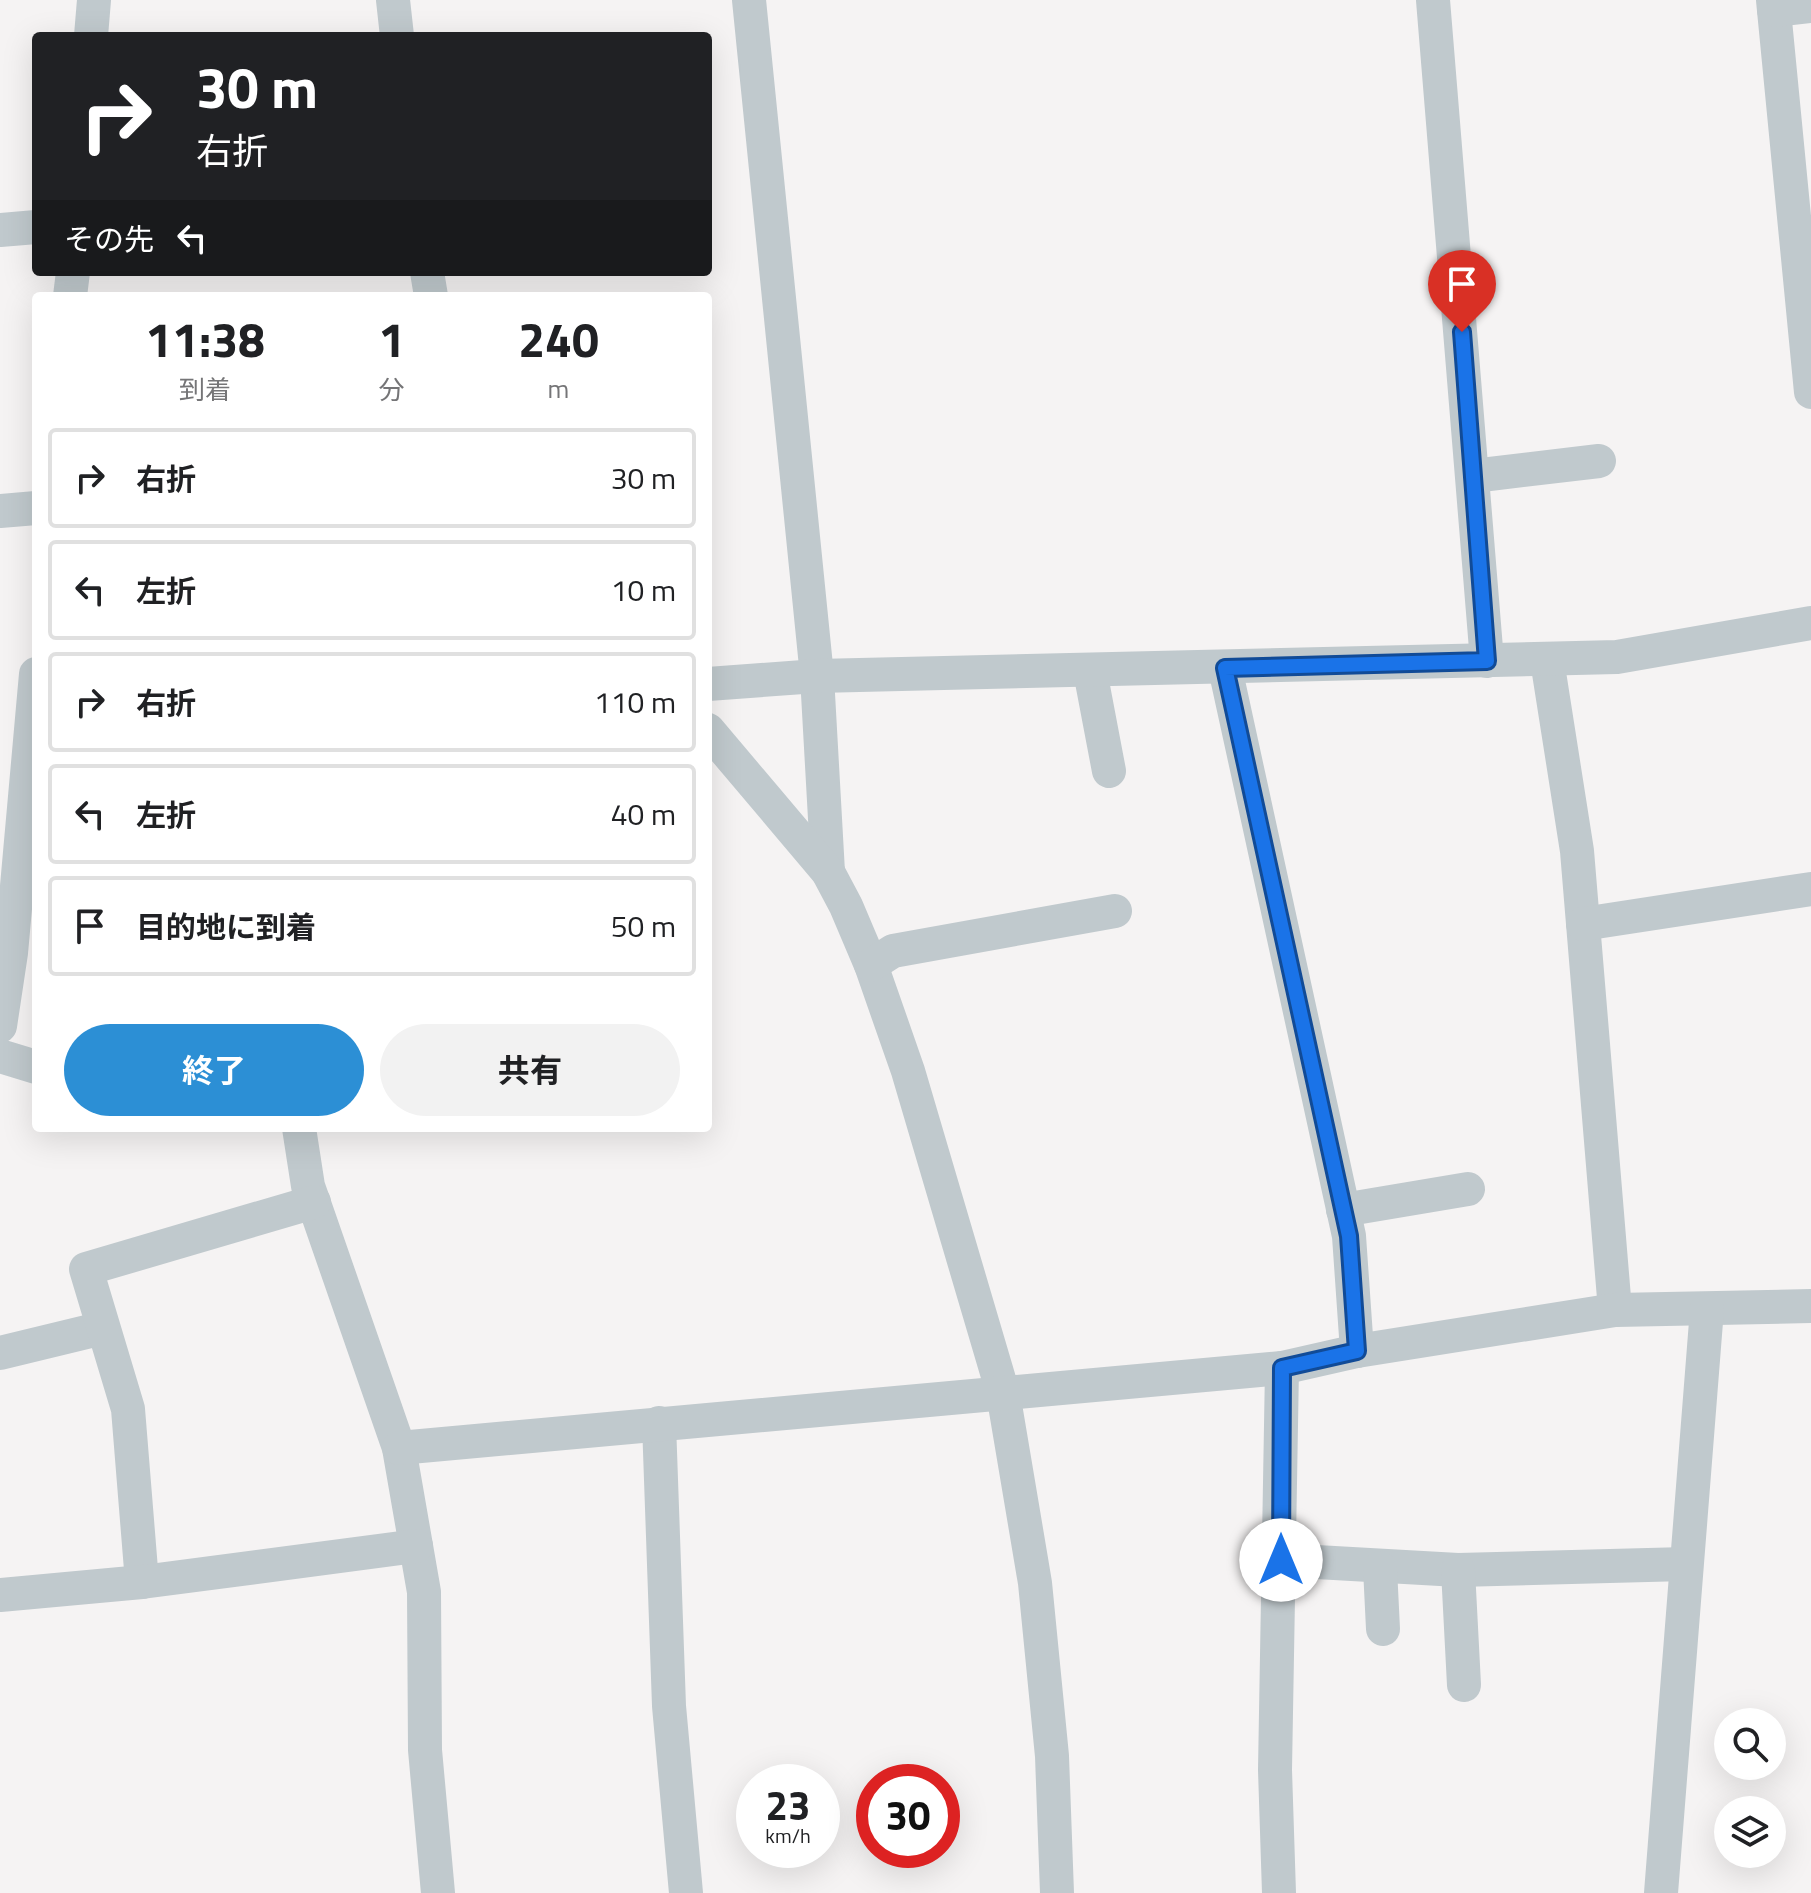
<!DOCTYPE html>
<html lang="ja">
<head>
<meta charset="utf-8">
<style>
  body { margin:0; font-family:"Titillium Web","Noto Sans JP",sans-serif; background:#f2f2f2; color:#202124; height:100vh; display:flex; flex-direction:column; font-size:30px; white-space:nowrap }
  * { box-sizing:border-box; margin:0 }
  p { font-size:26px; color:#757577 }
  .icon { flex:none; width:44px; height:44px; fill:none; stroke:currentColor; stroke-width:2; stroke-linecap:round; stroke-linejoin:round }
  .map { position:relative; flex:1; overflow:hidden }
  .drawer { position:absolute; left:32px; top:292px; width:680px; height:840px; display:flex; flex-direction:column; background:#fff; border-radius:8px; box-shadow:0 8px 32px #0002 }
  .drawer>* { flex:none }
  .banner { position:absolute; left:32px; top:32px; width:680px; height:244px; border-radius:8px; box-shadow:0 8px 32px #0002; background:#202124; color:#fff; overflow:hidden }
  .buttons { position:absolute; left:1714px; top:1708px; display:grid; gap:16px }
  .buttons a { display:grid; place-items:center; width:72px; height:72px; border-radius:50%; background:#fff; box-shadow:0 8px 32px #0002; font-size:40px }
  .speed { position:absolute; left:736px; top:1764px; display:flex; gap:16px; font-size:40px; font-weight:700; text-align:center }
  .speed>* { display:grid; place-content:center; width:104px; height:104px; border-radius:50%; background:#fff; box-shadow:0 8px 32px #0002; line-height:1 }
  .speed small { font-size:20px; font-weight:400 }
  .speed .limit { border:12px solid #d22; background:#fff; color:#111 }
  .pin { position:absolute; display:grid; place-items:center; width:68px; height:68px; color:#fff; margin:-82px -34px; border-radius:50% 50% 50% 0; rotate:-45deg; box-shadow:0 0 8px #0007 }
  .pin .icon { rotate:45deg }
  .me { position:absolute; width:88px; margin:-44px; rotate:0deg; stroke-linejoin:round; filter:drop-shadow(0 0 6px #0008) }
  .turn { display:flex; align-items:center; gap:28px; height:168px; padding:0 32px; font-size:36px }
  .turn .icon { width:104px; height:104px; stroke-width:2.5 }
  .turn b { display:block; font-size:56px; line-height:68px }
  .then { display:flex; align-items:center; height:76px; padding:0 32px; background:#0003; gap:16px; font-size:30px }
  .eta { display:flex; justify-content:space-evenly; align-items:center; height:136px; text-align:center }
  .eta b { font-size:48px; font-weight:700; line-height:56px }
  .primary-button { display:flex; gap:16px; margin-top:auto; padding:16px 32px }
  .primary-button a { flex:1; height:92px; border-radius:48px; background:#2c8fd5; color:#fff; font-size:32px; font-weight:700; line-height:92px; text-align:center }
  .primary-button a+a { background:#f2f2f2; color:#202124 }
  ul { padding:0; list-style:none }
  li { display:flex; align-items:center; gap:24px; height:100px; margin:0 16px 12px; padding:0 16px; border:4px solid #e0e0e0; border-radius:8px }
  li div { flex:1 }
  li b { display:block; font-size:30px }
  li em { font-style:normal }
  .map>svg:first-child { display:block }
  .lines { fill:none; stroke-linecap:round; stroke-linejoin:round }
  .street { stroke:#c0c9cd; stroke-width:34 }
  .route-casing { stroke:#114b97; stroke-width:20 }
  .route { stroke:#1a73e8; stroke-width:14 }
</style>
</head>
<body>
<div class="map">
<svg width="1811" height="1893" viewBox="0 0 1811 1893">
  <rect width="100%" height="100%" fill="#f5f3f3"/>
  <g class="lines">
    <g class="street">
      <polyline points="393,0 397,36"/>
      <polyline points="749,0 817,676 828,872"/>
      <polyline points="1433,0 1487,661"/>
      <polyline points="1773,0 1811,392"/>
      <polyline points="1774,10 1811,6"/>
      <polyline points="91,36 94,0"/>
      <polyline points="0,230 36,227"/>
      <polyline points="427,272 431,296"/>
      <polyline points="70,296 73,272"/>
      <polyline points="1473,476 1599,461"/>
      <polyline points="0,511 36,508"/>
      <polyline points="1547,660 1577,851 1615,1310"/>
      <polyline points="1225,668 1349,1236 1357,1351"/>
      <polyline points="1090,671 1109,771"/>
      <polyline points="708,684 817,676 1617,657 1811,623"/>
      <polyline points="708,730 828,872 846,906 871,965 908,1071 1003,1393 1035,1583 1052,1756 1057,1893"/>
      <polyline points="1583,924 1811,889"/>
      <polyline points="871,965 893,951 1115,911"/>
      <polyline points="0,1026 11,953 36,674"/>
      <polyline points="0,1056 36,1067"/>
      <polyline points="299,1128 308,1186 399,1448 424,1592 425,1750 438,1893"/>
      <polyline points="1343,1210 1468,1189"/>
      <polyline points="0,1353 103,1328"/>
      <polyline points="659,1423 669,1706 686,1893"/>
      <polyline points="399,1448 1282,1368 1357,1351 1615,1310 1811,1306"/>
      <polyline points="1281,1560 1458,1570 1686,1564"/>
      <polyline points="1380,1568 1383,1629"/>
      <polyline points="1458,1570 1464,1685"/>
      <polyline points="142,1582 128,1409 86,1269 314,1202"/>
      <polyline points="0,1595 142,1582 416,1546"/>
      <polyline points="1279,1893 1275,1770 1282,1368"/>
      <polyline points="1661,1893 1707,1309"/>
    </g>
  </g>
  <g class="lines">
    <g class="route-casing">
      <polyline id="route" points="1281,1560 1282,1368 1357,1351 1349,1236 1225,668 1487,661 1462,332"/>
    </g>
    <use href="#route" class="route"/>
  </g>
</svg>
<div class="buttons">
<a><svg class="icon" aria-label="search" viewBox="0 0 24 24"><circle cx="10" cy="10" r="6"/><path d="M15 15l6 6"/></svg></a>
<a><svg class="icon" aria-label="layers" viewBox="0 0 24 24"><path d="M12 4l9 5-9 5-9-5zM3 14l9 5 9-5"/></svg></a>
</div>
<div class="speed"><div>23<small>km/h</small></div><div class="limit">30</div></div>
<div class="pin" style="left:1462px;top:332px;background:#d93025"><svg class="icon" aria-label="arrive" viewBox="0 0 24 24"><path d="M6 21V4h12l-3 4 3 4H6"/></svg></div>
<svg class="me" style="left:1281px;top:1560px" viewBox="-20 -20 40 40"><circle r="19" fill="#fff"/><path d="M0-13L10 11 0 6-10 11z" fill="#1a73e8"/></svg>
<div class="banner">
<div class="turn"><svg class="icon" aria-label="right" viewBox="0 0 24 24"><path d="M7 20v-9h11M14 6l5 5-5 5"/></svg><div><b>30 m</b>右折</div></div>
<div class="then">その先<svg class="icon" aria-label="left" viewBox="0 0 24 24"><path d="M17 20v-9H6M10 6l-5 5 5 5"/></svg></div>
</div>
<section class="drawer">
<div class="eta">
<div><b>11:38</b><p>到着</p></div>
<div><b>1</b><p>分</p></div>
<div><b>240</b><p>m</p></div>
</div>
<ul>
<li><svg class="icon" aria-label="right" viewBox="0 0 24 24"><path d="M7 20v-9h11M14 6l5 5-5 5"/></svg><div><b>右折</b></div><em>30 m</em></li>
<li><svg class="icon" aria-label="left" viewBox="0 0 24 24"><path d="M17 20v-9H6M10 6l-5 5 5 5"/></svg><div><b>左折</b></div><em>10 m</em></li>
<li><svg class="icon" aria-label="right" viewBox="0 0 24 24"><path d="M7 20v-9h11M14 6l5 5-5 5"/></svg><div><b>右折</b></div><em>110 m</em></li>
<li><svg class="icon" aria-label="left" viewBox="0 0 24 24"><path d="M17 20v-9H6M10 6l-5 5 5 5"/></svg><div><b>左折</b></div><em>40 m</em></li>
<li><svg class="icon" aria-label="arrive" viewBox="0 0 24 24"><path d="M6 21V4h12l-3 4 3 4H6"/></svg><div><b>目的地に到着</b></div><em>50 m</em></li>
</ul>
<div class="primary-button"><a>終了</a><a>共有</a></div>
</section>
</div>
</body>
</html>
